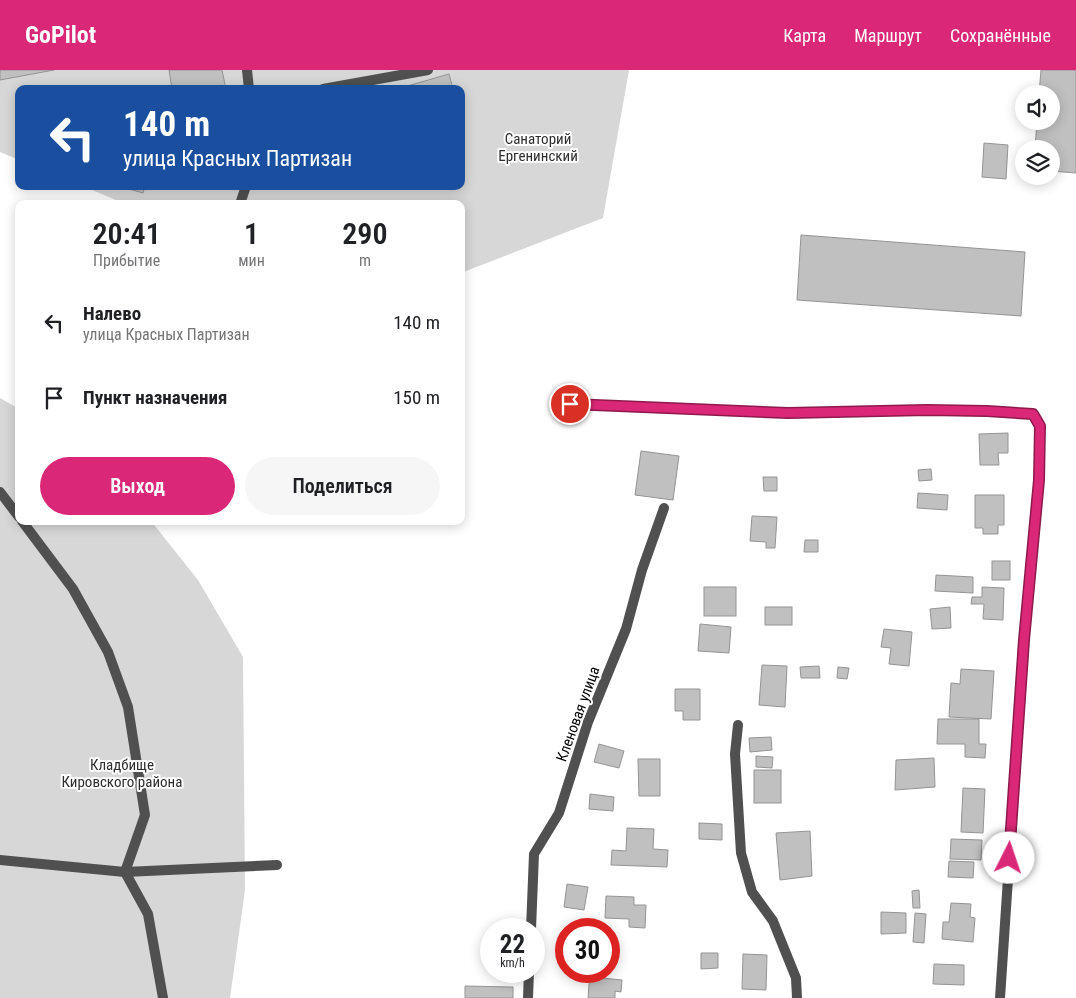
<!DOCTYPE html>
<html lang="ru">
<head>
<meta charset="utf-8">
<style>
  body { margin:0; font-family:"Roboto Condensed",sans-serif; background:#f6f6f6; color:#202124; height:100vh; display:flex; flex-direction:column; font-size:19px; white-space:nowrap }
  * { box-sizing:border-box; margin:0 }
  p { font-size:16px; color:#757577 }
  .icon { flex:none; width:28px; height:28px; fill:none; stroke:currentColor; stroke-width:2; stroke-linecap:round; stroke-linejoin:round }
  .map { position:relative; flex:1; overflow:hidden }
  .sheet { position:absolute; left:15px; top:130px; width:450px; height:325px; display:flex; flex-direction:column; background:#fff; border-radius:10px; box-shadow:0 2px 12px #0003 }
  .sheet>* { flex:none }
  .banner { position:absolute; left:15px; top:15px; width:450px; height:105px; border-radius:10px; box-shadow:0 2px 12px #0003; background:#1a4fa0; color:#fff; overflow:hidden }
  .tools { position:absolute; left:1015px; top:15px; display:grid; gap:10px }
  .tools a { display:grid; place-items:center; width:45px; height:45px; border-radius:50%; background:#fff; box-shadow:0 2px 12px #0003; font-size:25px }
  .speed { position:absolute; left:480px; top:848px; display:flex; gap:10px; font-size:25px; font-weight:700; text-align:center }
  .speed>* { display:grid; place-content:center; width:65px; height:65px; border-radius:50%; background:#fff; box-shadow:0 2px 12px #0003; line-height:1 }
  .speed small { font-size:12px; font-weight:400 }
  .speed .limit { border:8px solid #d22; background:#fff; color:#111 }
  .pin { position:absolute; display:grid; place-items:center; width:42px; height:42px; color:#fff; margin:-21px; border:2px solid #fff; border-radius:50%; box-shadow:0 1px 5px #0007 }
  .me { position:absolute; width:55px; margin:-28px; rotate:4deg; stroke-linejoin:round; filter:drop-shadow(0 0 4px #0008) }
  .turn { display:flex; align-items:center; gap:18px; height:105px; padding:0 25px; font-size:22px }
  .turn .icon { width:65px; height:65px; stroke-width:2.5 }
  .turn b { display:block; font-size:35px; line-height:42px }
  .eta { display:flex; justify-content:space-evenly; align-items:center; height:85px; text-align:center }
  .eta b { font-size:30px; font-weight:600; line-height:35px }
  .action { display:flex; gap:10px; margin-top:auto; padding:10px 25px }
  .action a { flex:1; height:58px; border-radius:30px; background:#db2777; color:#fff; font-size:20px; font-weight:600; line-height:58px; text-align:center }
  .action a+a { background:#f6f6f6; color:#202124 }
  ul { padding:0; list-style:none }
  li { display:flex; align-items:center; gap:15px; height:75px; padding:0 25px }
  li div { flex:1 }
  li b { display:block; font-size:19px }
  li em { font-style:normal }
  header { display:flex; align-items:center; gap:30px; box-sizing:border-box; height:70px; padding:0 25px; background:#db2777; color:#fff }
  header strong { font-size:24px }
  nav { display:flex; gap:28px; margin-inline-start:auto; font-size:18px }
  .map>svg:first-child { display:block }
  .green { fill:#d7d7d7 }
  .building { fill:#c0c0c0; stroke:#949494 }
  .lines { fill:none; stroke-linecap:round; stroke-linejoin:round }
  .service { stroke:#505050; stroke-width:10 }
  .minor { stroke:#505050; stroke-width:10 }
  .route-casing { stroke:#8e194d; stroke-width:12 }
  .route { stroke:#db2777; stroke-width:9 }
  .labels { text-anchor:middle; stroke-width:4; stroke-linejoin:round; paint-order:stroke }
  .park-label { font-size:15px; fill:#2e2e2e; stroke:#fff }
  .street-label { font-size:15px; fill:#000; stroke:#fff }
</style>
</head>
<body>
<header>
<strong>GoPilot</strong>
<nav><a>Карта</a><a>Маршрут</a><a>Сохранённые</a></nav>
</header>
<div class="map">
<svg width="1076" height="928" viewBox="0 0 1076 928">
  <rect width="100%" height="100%" fill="#fff"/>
  <g class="green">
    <polygon points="0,0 629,0 603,148 461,203 461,134 125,134 83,116 461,116 461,19 19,19 19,90 0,82"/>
    <polygon points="0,328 19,339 19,451 151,451 198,510 243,587 245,820 230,928 0,928"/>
  </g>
  <g class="building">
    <polygon points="0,0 54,0 0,10"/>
    <polygon points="169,0 222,0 226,19 172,19"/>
    <polygon points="1041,0 1076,0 1076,103 1051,101 1051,79 1035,79 1037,51 1051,51 1051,24 1039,24"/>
    <polygon points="449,4 453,19 397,19"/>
    <polygon points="984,73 1008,75 1006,109 982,107"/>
    <polygon points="119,116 145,116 143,123"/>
    <polygon points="801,165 1025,182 1021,246 797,230"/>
    <polygon points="1008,363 1008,383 998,383 999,395 980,395 979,364"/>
    <polygon points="641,381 679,386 673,430 635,425"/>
    <polygon points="931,399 932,410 919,411 918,400"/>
    <polygon points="763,407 777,407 777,421 764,421"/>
    <polygon points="918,423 948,425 947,440 917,438"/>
    <polygon points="975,425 1004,425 1004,455 998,455 998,464 983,464 983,458 975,458"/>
    <polygon points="752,446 777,447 775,478 766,478 766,472 750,471"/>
    <polygon points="805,470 818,470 818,482 804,482"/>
    <rect x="992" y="491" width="18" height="19"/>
    <polygon points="936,505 973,507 973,523 935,521"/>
    <rect x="704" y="517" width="32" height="29"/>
    <polygon points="982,517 1004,518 1003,550 983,549 984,534 971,534 972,527 982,527"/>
    <rect x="765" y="537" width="27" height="18"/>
    <polygon points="950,537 951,558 932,559 930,539"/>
    <polygon points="700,554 731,557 729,583 698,581"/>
    <polygon points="884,559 912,562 909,596 889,594 891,578 881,577"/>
    <polygon points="762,595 787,596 785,637 759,635"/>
    <polygon points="819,596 820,608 801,608 800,597"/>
    <polygon points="838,597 849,598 847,609 837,608"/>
    <polygon points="961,599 994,601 991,649 949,647 951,613 960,614"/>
    <polygon points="675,619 700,619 700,650 683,650 683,641 675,641"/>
    <polygon points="938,649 979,649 979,674 986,674 985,688 965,687 965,674 937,674"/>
    <polygon points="771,667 772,680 750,682 749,668"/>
    <polygon points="599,674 624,681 619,698 594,692"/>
    <polygon points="756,686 773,687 772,698 756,697"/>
    <polygon points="934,688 935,717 895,720 896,690"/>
    <polygon points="638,689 660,689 660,726 639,726"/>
    <rect x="754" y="700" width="27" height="33"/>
    <polygon points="963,718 985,719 983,763 961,762"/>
    <polygon points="590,724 614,727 613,741 589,739"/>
    <polygon points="699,753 722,754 722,770 699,769"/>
    <polygon points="627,758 654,759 653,779 668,780 667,797 611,795 612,780 626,781"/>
    <polygon points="810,761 812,806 780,810 776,763"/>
    <polygon points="951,769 982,770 981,790 950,789"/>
    <polygon points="949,791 974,792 973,808 948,807"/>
    <polygon points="567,814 588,817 584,840 564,837"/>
    <polygon points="919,820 920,838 913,838 912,821"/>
    <polygon points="606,826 634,827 634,835 646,835 645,858 629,857 629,849 605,848"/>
    <polygon points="951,833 971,834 970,847 975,848 973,872 942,869 943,852 949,852"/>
    <polygon points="881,842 906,843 906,863 881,864"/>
    <polygon points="915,843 926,844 924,873 913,872"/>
    <polygon points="701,883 718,883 718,898 701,899"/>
    <polygon points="743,884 767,885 766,920 742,919"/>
    <polygon points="934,894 964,895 964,915 933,914"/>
    <polygon points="590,901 602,901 602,908 622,910 621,922 615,921 615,928 588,928"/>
    <polygon points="465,916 513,917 513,928 465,928"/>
  </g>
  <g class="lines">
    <g class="service">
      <polyline points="247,0 249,19"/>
      <polyline points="323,19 428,0"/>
      <polyline points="240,134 246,116"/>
      <polyline points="0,422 19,447"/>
      <polyline points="22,451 73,519 108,582 128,637 145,745 125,802 148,844 163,928"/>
      <polyline points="0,790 125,802 277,795"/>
    </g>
    <g class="minor">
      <polyline points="570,334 788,343 927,340 987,341 1033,344 1040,356 1039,410 1024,570 1000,928"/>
      <polyline points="738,655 735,684 741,783 752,822 773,851 796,908 797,928"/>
      <polyline points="531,859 534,784 559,743 588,652 626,559 642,500 664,438"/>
      <polyline points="528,928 529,901"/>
    </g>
  </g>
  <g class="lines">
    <g class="route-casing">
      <polyline id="route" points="570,334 788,343 927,340 987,341 1033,344 1040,356 1039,410 1024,570 1009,788"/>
    </g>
    <use href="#route" class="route"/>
  </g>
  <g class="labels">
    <g class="park-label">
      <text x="538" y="74">Санаторий<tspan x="538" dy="17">Ергенинский</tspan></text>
      <text x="122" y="700">Кладбище<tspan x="122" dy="17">Кировского района</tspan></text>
    </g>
    <g class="street-label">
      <text transform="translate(578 644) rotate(-70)" y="5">Кленовая улица</text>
    </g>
  </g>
</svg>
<div class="tools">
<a><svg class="icon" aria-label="sound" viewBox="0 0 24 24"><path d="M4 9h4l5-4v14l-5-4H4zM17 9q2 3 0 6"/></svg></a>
<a><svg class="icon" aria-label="layers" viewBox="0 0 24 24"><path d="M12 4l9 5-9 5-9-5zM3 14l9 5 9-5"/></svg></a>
</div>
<div class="speed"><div>22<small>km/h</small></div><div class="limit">30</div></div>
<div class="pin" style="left:570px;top:334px;background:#d93025"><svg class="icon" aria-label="arrive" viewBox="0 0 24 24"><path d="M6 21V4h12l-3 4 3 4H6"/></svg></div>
<svg class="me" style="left:1009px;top:788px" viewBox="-20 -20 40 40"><circle r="19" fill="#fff"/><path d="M0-13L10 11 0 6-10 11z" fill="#db2777"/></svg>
<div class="banner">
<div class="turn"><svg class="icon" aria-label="left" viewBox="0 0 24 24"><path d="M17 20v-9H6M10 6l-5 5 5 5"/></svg><div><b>140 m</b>улица Красных Партизан</div></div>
</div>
<section class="sheet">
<div class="eta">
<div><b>20:41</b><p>Прибытие</p></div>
<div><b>1</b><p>мин</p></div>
<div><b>290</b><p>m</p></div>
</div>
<ul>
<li><svg class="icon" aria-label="left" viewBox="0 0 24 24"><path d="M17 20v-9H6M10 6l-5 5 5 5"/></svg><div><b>Налево</b><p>улица Красных Партизан</p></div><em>140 m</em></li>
<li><svg class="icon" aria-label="arrive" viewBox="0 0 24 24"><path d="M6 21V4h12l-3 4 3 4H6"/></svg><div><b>Пункт назначения</b></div><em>150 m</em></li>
</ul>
<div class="action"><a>Выход</a><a>Поделиться</a></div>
</section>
</div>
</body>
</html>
